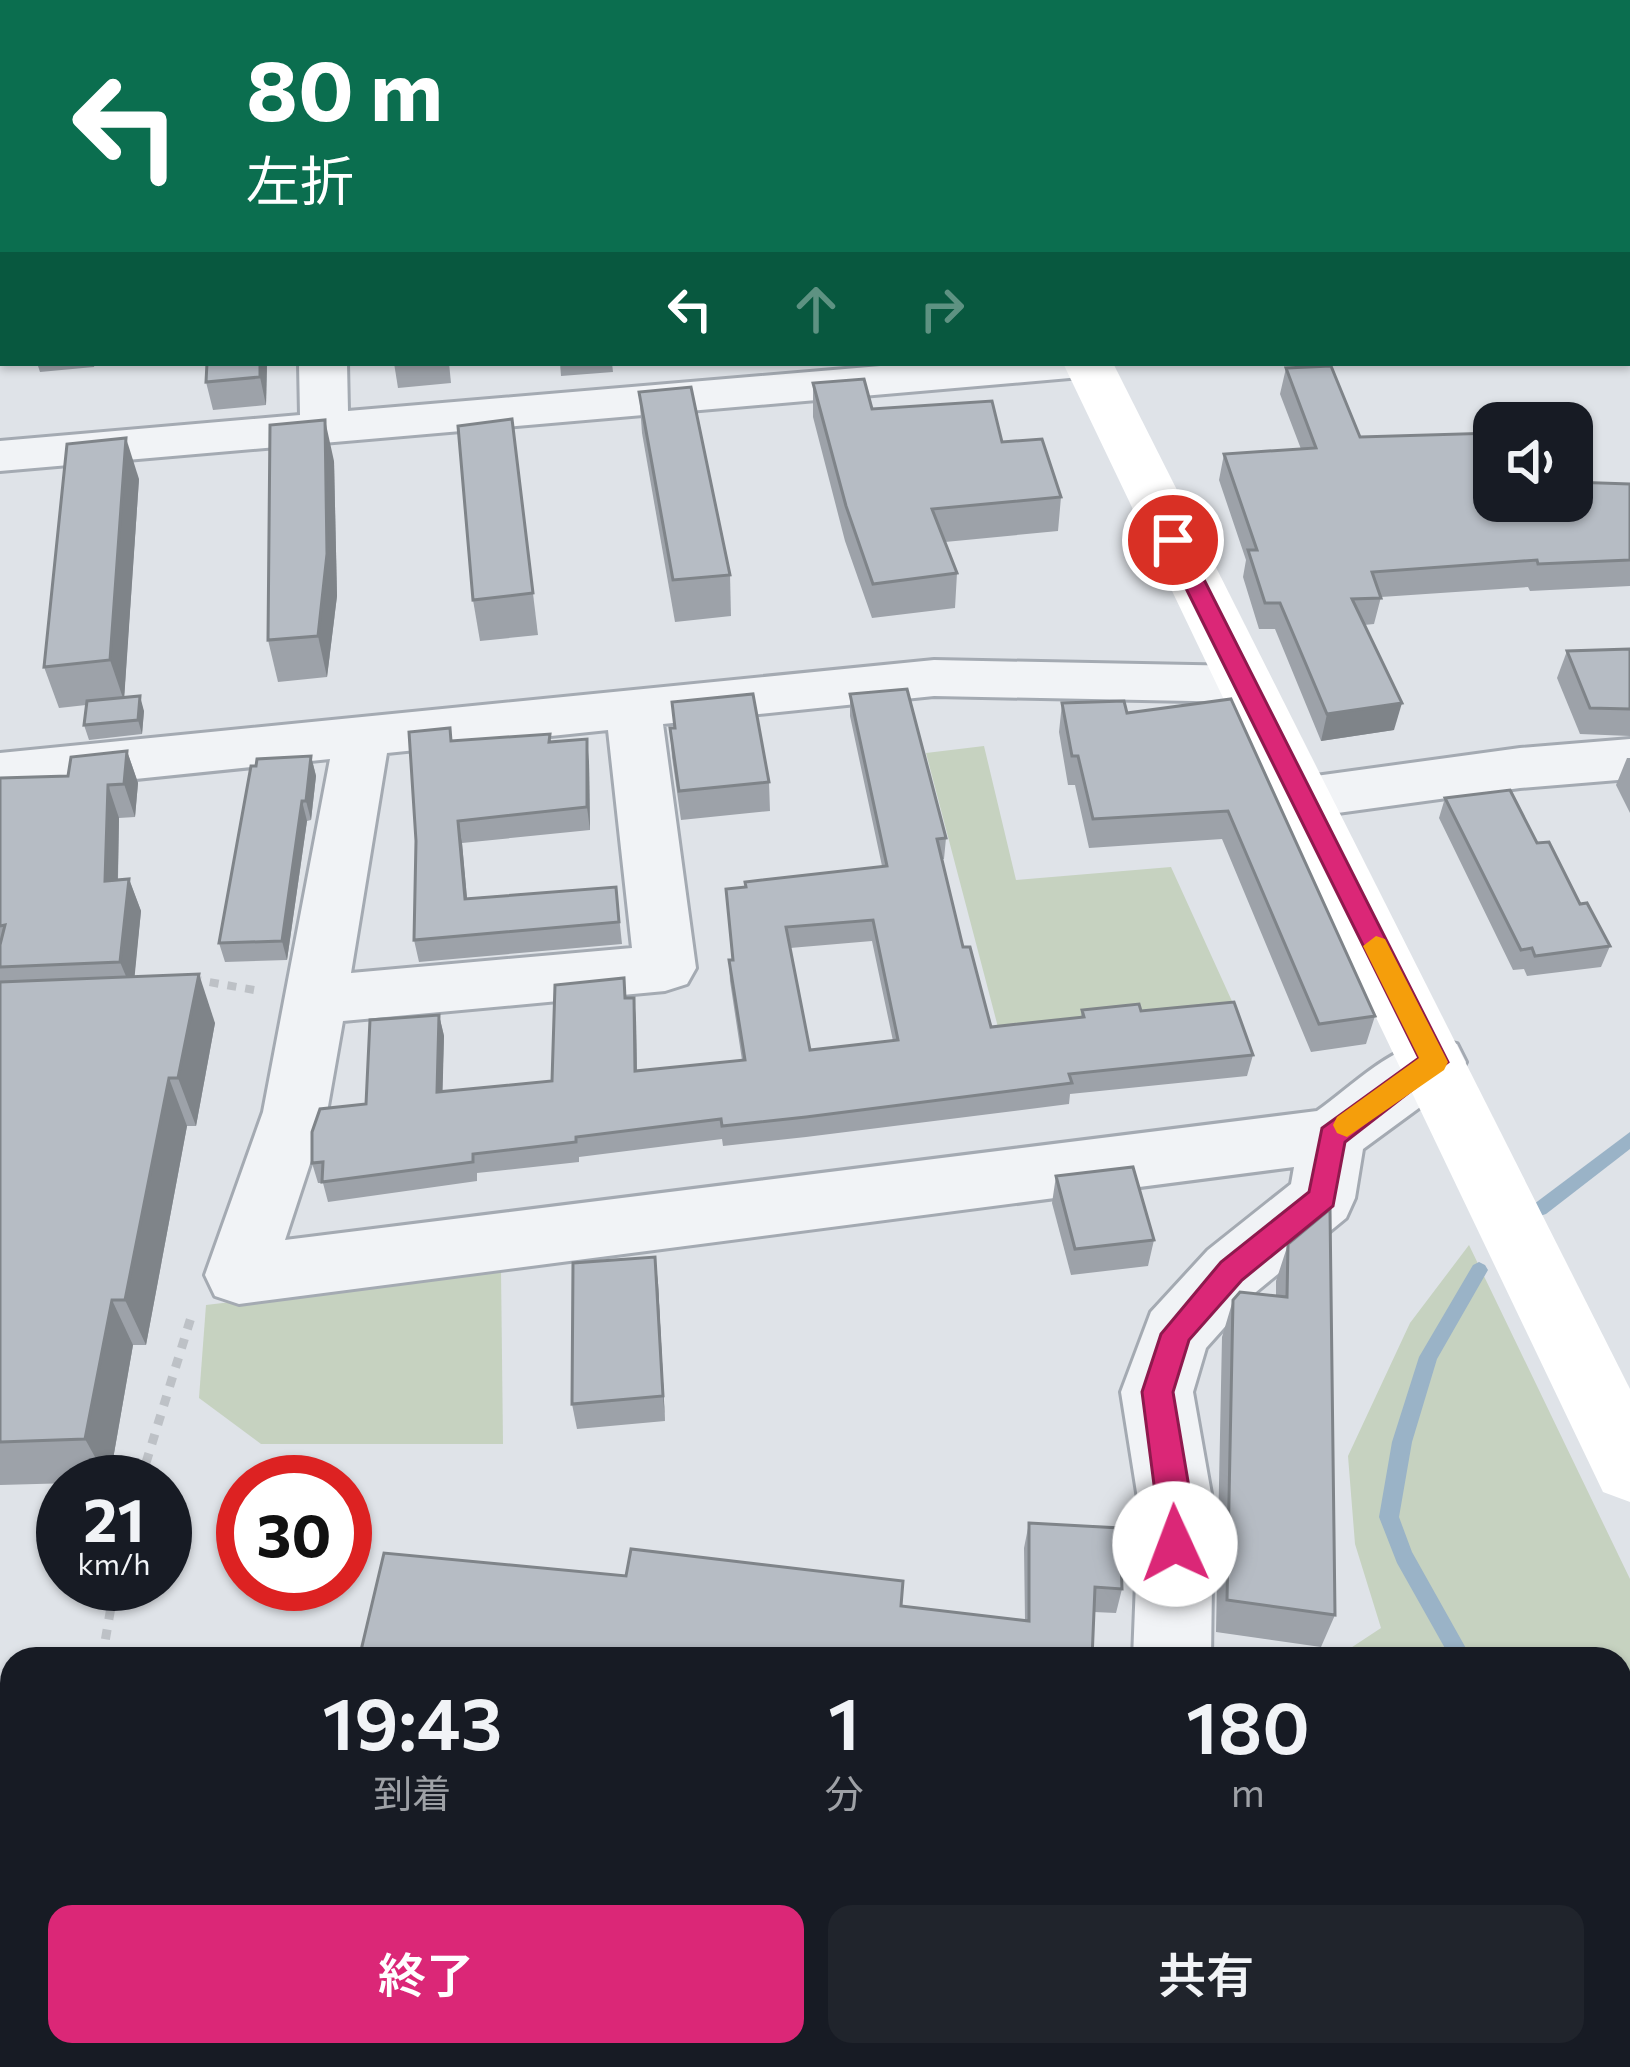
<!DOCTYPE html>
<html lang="ja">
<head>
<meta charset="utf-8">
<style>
  body { margin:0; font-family:Commissioner,"Noto Sans JP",sans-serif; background:#20242c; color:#f1f3f6; height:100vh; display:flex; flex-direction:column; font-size:45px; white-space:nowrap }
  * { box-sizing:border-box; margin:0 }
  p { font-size:39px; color:#9ea1a6 }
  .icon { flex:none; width:66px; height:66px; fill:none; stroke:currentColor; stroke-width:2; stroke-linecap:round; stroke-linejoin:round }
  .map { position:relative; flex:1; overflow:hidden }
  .side { position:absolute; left:0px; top:1647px; width:1632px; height:420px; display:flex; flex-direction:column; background:#171b24; border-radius:36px 36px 0 0; box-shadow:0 3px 9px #0004 }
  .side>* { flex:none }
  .top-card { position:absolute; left:0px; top:0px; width:1632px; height:366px; box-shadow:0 3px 9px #0004; background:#0b6e4f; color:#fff; overflow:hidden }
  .tools { position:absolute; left:1473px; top:402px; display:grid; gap:24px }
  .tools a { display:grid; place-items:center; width:120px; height:120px; border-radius:24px; background:#171b24; box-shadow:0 3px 9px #0004; font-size:60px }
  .speed { position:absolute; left:36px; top:1455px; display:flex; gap:24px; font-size:60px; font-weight:700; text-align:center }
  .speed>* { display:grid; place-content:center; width:156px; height:156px; border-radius:50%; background:#171b24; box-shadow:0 3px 9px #0004; line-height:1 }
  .speed small { font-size:30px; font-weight:400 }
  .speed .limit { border:18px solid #d22; background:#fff; color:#111 }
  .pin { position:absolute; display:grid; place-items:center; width:102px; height:102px; color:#fff; margin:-51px; border:6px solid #fff; border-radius:50%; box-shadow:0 3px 12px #0007 }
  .me { position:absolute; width:132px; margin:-66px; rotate:358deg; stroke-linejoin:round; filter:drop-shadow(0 0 9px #0008) }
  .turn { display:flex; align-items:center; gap:42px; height:252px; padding:0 48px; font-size:54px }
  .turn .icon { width:156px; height:156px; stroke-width:2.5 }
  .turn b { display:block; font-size:84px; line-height:102px }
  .lanes { display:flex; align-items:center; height:114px; padding:0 48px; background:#0003; justify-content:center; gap:60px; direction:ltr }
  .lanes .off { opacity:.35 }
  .eta { display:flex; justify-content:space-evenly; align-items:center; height:204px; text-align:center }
  .eta b { font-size:72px; font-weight:600; line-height:84px }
  .button { display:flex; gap:24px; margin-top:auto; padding:24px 48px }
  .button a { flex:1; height:138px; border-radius:24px; background:#db2777; color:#fff; font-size:48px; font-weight:600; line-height:138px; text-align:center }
  .button a+a { background:#20242c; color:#f1f3f6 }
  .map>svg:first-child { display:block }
  .green { fill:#c6d2c0 }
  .water { fill:#9ab3c7 }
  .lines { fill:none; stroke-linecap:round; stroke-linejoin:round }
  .stream { fill:#9ab3c7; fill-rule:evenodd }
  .street-casing { stroke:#a4aab2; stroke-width:6 }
  .path-far1 { stroke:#bdc1c6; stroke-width:8; stroke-dasharray:9 9; stroke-linecap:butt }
  .path { stroke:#bdc1c6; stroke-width:9; stroke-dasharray:10 10; stroke-linecap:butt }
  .street { fill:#f1f3f6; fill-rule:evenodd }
  .secondary { fill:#fff; fill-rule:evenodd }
  .wall { fill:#9da2a9; fill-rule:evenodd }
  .shaded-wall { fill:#7f8489 }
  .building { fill:#b6bcc4; stroke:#7f8489; stroke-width:3; fill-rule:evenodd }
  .route { fill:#db2777; stroke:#8e194d; stroke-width:3 }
  .slow { fill:#f59e0b }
</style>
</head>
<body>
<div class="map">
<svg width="1630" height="2067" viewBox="0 0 1630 2067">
  <rect width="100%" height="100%" fill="#dfe3e8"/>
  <g class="green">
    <polygon points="984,746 1016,880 1171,867 1236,1010 999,1031 926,753"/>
    <polygon points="1469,1245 1630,1579 1630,2067 924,2067 940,2055 1620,2055 1620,1659 1334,1659 1381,1628 1355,1544 1348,1456 1410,1323"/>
    <polygon points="501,1270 503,1444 261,1444 199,1398 206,1305"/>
  </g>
  <g class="water">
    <polygon points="1620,1895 1630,1914 1630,2067 1471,2067 1465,2055 1620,2055"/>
    <polygon points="986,2055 1129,2055 1140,2067 973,2067"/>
  </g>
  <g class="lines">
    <g class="stream">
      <polygon points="446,0 459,0 456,3 443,3"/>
      <polygon points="1390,0 1407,0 1402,3 1385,3"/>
      <polygon points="1630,1132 1630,1149 1546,1214 1540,1216 1534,1214 1531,1209 1534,1204"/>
      <polygon points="1479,1262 1485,1265 1488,1270 1437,1359 1412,1442 1399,1517 1412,1552 1472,1659 1451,1659 1397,1563 1379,1517 1392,1442 1419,1357 1473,1265"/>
      <polygon points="1225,2055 1248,2055 1253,2067 1230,2067"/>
    </g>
    <g class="street-casing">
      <g id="street">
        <rect x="1629" y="139" width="1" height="26"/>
        <polygon points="3,167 3,210 0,211 0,168"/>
        <polygon points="299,363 347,363 348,411 916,363 1105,363 1098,373 1081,377 0,471 0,441 300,415"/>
        <path d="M934,660L1243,666L1262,671L1270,684L1262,697L1243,702L934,696L663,724L696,968L687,984L665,991L343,1021L327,1112L285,1240L1317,1111C1357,1083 1407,1028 1457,1044L1466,1062L1457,1080L1363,1149L1355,1198L1346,1218L1256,1292L1206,1348L1193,1392L1213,1505L1211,1659H1133L1139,1505L1121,1392L1151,1312L1208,1250L1291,1184L1294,1167L239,1304L215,1296L205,1275L263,1112L330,759L0,793V753ZM608,730L632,948L351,973L387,753Z"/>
        <polygon points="1630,739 1630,779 1520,788 1301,818 1281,812 1272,798 1281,784 1301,778 1520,748"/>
        <polygon points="835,2055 934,2055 929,2067 830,2067"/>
      </g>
    </g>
    <polyline class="path-far1" points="192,979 260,991"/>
    <g class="path">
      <polyline points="140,1482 193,1311"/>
      <polyline points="102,1659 115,1584"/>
      <polyline points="0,1738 12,1737"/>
    </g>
    <use href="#street" class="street"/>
    <polygon class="secondary" points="1063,363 1113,363 1630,1389 1630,1502 1603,1492"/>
  </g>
  <g class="wall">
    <polygon points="0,0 426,0 421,3 3,3 3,40 0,34"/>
    <polygon points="37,363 95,363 94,367 40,372"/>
    <polygon points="267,363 266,405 213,410 206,382"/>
    <polygon points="394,363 449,363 451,383 398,388"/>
    <polygon points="560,363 612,363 613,372 561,376"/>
    <polygon points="1286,368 1360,437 1494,501 1630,484 1630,586 1530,591 1528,587 1381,597 1374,624 1364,625 1394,730 1321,741 1275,629 1259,629 1243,577 1246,560 1219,480 1224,454 1301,449 1280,394"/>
    <polygon points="813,383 872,409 1002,442 1061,497 1058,531 945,542 957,573 955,608 872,618 845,541 813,417"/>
    <polygon points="639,392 730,575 731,616 675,622 642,433"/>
    <polygon points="512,419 538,635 480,641 473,600"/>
    <polygon points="334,461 337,596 327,677 278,682 268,640"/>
    <polygon points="139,479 124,697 144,711 142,734 89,740 84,725 86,705 59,708 44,667"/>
    <polygon points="1630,649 1630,736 1580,734 1557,678 1567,651"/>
    <path d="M850,694L946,838L944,859H942L963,947L991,1027L1081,1017L1082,1010L1141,1011L1253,1055L1247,1076L1070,1094L1069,1104L806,1137L723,1146L722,1139L579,1157V1162L477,1173V1181L328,1202L323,1183H318L312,1163L366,1104L439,1015L444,1036L442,1092L552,1081L626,998L636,1019L637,1071L742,1060L730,981L729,960H732L726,889L882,866L850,716ZM872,941L893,1041L810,1050L790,948Z"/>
    <polygon points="1231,699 1375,1016 1366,1044 1311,1052 1222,839 1089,848 1075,785 1068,785 1059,732 1062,703 1127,713"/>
    <polygon points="672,702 769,782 770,811 681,820 672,757 670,728 674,728"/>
    <polygon points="452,741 551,742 589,762 590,830 462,843 467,898 616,887 622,944 419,962 414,940"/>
    <polygon points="127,751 138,783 135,817 119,818 118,880 129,879 141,911 134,977 215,1023 196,1126 187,1126 146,1345 133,1345 109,1482 0,1485 0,778 68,776"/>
    <polygon points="311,756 316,776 311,820 307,821 287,960 225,962 219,943"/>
    <polygon points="1627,758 1630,758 1630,813 1616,785"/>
    <polygon points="1445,798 1537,843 1610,946 1601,967 1527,976 1524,969 1513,970 1439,818"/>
    <polygon points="1056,1176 1154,1240 1148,1266 1071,1275 1052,1203"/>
    <polygon points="1288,1244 1335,1615 1321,1647 1216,1632 1222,1337 1233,1300 1276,1296 1276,1281"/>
    <polygon points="658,1283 665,1421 577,1429 572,1404"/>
    <polygon points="1029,1523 1122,1589 1116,1613 1094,1612 1092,1659 902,1606 1025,1620 1024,1548"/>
  </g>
  <g class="shaded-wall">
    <polygon points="379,0 426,0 421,3 374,3"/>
    <polygon points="260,363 267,363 266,405 260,377"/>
    <polygon points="325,420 334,461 337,596 327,677 318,636"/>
    <polygon points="126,438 139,479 124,701 110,660"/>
    <polygon points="140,696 144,711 142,734 138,720"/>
    <polygon points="1402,703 1394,730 1321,741 1327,714"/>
    <polygon points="587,739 589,762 590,830 587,807"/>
    <polygon points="127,751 138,783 135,817 124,784"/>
    <polygon points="311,756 316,776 311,820 306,801"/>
    <polygon points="108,785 119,818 117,913 105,881"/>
    <polygon points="302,801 307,821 287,960 282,941"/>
    <polygon points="458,821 462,843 469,921 465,899"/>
    <polygon points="129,879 141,911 133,993 120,962"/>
    <polygon points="199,974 215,1023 196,1126 178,1078"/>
    <polygon points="634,998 636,1019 637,1091 635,1071"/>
    <polygon points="439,1015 444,1036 442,1113 437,1092"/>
    <polygon points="169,1078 187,1126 146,1345 125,1300"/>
    <polygon points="655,1257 658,1283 665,1421 663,1396"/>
    <polygon points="112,1300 133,1345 109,1482 85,1439"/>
    <polygon points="305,2055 320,2055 317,2067 302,2067"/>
  </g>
  <g class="building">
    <polygon points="0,0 327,0 326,3 3,3 3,29 0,23"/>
    <polygon points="682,0 958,0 959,3 683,3"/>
    <polygon points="1629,50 1630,50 1629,108"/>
    <polygon points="1629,175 1630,179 1630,243 1629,243"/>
    <polygon points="207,363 260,363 260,377 206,382"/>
    <polygon points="1331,366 1360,437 1494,433 1494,501 1572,501 1572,482 1630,484 1630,560 1538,564 1537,560 1372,572 1381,598 1352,599 1402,703 1327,714 1280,603 1265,603 1248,550 1257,550 1224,454 1316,448 1286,368"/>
    <polygon points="864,379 872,409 992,401 1002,442 1042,439 1061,497 932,509 957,573 873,584 846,506 813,383"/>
    <polygon points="691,387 730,575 673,580 639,392"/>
    <polygon points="512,419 533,593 473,600 458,426"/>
    <polygon points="325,420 327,554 318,636 268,640 270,425"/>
    <polygon points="126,438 110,660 44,667 67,444"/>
    <polygon points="1630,649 1630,709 1590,708 1567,651"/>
    <path d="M907,689L946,838L937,839L963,947H970L991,1027L1084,1017L1082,1010L1139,1004L1141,1011L1234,1002L1253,1055L1069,1074L1072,1083L806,1117L722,1126L721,1119L576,1137V1142L473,1154V1162L322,1182L323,1162L312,1163V1132L320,1109L366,1104L370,1020L439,1015L437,1092L552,1081L555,985L624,978L625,998H634L635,1071L745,1060L729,960H733L726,889L746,887L745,882L887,866L850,694ZM873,920L898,1040L810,1050L786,927Z"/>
    <polygon points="753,694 769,782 679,791 670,728 675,728 672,702"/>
    <polygon points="140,696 138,720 84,725 87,701"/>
    <polygon points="1231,699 1375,1016 1319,1024 1228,811 1093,819 1078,756 1072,756 1062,703 1124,701 1127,713"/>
    <polygon points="450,728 451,741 550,734 549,742 587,739 587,807 458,821 465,899 616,887 619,922 414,940 416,841 409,732"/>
    <polygon points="127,751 124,784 108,785 105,881 129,879 120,962 0,967 0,945 5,925 0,926 0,778 68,776 71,757"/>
    <polygon points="311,756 306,801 302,801 282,941 219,943 251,766 256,766 257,759"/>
    <polygon points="1510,790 1537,843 1549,842 1580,904 1587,903 1610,946 1535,956 1532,948 1521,950 1445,798"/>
    <polygon points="199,974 178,1078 169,1078 125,1300 112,1300 85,1439 0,1442 0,982"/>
    <polygon points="1133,1167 1154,1240 1075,1249 1056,1176"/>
    <polygon points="1330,1209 1335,1615 1227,1600 1233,1300 1240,1292 1287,1297 1288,1244"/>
    <polygon points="655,1257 663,1396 572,1404 573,1263"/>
    <polygon points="1029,1523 1120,1528 1122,1589 1095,1587 1092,1659 359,1659 384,1553 626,1576 631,1549 903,1581 901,1606 1029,1621"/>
    <polygon points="183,2055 305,2055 302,2067 180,2067"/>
    <polygon points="497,2055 777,2055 775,2067 495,2067"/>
  </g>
  <polygon class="route" points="1173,533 1184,540 1448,1062 1345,1142 1333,1206 1242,1280 1189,1340 1173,1392 1192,1505 1186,1554 1175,1559 1163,1554 1142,1392 1161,1334 1221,1262 1309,1192 1322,1128 1419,1058 1162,540"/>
  <polygon class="slow" points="1376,936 1385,939 1448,1062 1444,1070 1347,1137 1337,1133 1333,1125 1337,1117 1419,1058 1363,946"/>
</svg>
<div class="tools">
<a><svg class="icon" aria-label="sound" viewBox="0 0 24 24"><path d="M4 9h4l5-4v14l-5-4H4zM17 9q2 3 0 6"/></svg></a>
</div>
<div class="speed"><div>21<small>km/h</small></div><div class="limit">30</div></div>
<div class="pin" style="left:1173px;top:540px;background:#d93025"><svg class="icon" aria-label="arrive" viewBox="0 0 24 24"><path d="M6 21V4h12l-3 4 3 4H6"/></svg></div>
<svg class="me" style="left:1175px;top:1544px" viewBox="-20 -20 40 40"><circle r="19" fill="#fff"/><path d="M0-13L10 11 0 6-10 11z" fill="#db2777"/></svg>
<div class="top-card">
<div class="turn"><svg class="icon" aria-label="left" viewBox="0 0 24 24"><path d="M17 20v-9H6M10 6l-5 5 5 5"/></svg><div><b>80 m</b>左折</div></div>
<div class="lanes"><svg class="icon" aria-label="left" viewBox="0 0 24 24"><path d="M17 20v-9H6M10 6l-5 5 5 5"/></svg><svg class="icon off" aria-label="ahead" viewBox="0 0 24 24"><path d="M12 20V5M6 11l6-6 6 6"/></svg><svg class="icon off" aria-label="right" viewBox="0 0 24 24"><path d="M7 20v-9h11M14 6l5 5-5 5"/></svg></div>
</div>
<section class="side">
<div class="eta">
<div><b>19:43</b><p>到着</p></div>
<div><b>1</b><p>分</p></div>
<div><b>180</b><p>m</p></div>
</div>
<div class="button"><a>終了</a><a>共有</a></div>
</section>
</div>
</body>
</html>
